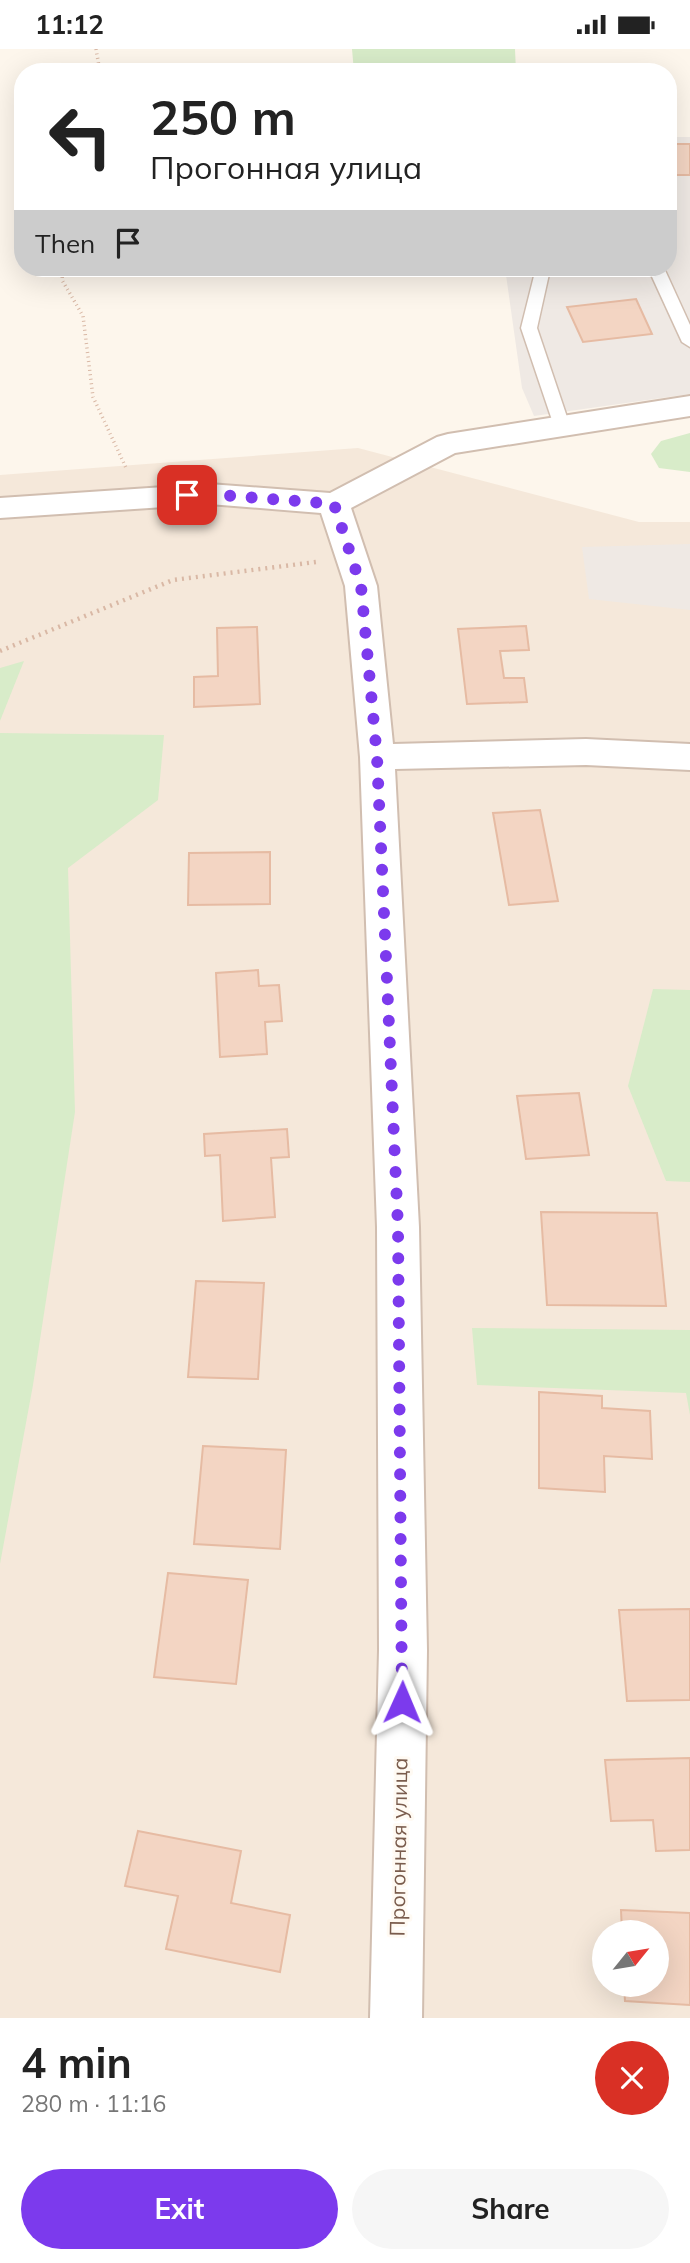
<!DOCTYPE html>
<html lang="en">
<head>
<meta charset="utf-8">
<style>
  body { margin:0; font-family:Mulish,sans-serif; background:#f6f6f6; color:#222; height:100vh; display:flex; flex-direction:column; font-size:26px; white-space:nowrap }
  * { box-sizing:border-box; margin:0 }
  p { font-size:23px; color:#767676 }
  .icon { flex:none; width:38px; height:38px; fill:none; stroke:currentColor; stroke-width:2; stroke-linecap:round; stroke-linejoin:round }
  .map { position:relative; height:1969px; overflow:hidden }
  .details { display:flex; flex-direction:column; background:#fff; flex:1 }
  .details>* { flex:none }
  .hud { position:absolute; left:14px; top:14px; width:663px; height:214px; border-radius:28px; box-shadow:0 7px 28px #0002; background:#fff; color:#222; overflow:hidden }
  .needle { width:46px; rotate:60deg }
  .buttons { position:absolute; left:592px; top:1871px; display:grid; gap:14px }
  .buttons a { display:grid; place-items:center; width:77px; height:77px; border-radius:50%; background:#fff; box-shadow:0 7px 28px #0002; font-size:35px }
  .pin { position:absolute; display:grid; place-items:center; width:60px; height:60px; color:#fff; margin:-30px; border-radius:14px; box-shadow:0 4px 10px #0006 }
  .me { position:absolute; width:77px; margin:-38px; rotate:1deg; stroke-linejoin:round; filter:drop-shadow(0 0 5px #0008) }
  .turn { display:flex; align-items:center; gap:24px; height:147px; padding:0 21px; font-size:32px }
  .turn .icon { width:91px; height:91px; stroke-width:2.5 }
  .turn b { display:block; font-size:49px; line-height:60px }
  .then { display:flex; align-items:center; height:66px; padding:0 21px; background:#0003; gap:14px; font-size:26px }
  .round { display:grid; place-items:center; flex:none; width:74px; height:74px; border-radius:37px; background:#f6f6f6 }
  .overview { display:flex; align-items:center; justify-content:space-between; height:119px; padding:0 21px }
  h1 { font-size:42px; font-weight:700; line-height:52px }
  .primary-button { display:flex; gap:14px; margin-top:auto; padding:14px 21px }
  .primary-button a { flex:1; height:80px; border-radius:42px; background:#7c3aed; color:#fff; font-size:28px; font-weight:700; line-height:80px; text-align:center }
  .primary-button a+a { background:#f6f6f6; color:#222 }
  .status { display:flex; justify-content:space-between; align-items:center; height:49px; padding:0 35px; background:#fff; direction:ltr }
  .status svg { height:19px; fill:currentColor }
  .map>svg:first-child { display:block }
  .residential { fill:#f5e8da; fill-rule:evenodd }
  .industrial { fill:#efe9e4 }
  .green { fill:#d8ecc9 }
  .building { fill:#f3d5c3; stroke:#e6bba3; stroke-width:2 }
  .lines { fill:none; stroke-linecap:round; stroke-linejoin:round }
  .service-casing { stroke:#d1beb0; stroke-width:3 }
  .minor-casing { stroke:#d1beb0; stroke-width:4 }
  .path-far1 { stroke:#d9b8a5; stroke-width:3.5; stroke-dasharray:1 3.5; stroke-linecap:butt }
  .path { stroke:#d9b8a5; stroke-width:4.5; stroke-dasharray:2 5; stroke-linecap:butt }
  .service { fill:#fff; fill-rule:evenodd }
  .minor { fill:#fff; fill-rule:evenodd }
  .route { stroke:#7c3aed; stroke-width:12; stroke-dasharray:0 21.6 }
  .labels { text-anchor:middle; stroke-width:6; stroke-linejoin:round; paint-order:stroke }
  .street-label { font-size:21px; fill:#7a5c4d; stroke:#fffaf3 }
</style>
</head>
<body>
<div class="status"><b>11:12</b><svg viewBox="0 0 49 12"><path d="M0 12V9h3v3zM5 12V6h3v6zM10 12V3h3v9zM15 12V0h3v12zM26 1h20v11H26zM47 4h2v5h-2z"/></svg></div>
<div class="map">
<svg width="690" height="1969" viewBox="0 0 690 1969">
  <rect width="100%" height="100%" fill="#fdf6ec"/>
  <path class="residential" d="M358,399L639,473H690V1969H0V426ZM604,1883H656V1936H604Z"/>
  <g class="industrial">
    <polygon points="669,88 690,88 690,345 534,367 522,339 505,219 668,219"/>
    <polygon points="690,495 690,561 589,550 582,498"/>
  </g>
  <g class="green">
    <polygon points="352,0 515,0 516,23 354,23"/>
    <polygon points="690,384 690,423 659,419 651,405 661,392"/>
    <polygon points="24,612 0,672 0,619"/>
    <polygon points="0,684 164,686 158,751 68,819 75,1063 33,1336 0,1515"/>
    <polygon points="653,940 690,941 690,1133 666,1132 628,1037"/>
    <polygon points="472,1279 690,1281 690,1366 686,1344 477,1336"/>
  </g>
  <g class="building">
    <rect x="668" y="95" width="22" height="31"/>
    <polygon points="636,250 652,285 583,293 567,258"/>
    <polygon points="526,577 529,601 500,602 504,629 524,629 527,653 467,655 458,580"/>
    <polygon points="257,578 260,655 194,658 194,628 218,627 217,579"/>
    <polygon points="540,761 558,852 509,856 493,764"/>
    <polygon points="270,803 270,855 188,856 189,804"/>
    <polygon points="258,921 259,937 279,936 282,972 265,973 267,1005 220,1008 216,924"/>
    <polygon points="579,1044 589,1106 526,1110 517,1047"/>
    <polygon points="287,1080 289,1108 271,1109 275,1168 223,1172 220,1106 205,1107 204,1085"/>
    <polygon points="541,1163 657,1164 666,1257 547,1256"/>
    <polygon points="196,1232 264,1234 258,1330 188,1328"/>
    <polygon points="539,1343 602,1347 602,1359 650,1362 652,1410 604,1407 605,1443 539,1439"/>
    <polygon points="203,1397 286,1401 280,1500 194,1495"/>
    <polygon points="168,1524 248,1531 236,1635 154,1628"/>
    <polygon points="690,1560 690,1651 627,1652 619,1561"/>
    <polygon points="690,1709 690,1801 656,1802 653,1771 611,1772 605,1711"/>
    <polygon points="138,1782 241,1802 231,1854 290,1866 280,1923 166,1900 178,1847 125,1837"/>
    <polygon points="621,1861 690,1864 690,1956 625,1952 624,1936 656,1936 656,1883 622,1883"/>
  </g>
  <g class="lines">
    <g class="service-casing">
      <g id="service">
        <polygon points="536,219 573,219 570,222 549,225 537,279 570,377 562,382 554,377 521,279"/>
        <polygon points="648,219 664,219 690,276 690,298 682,293"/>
      </g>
    </g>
    <g class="minor-casing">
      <polygon id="minor" points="690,347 690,367 455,404 351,459 377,537 393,695 586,690 690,695 690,721 586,716 395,720 419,1178 427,1601 422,1969 370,1969 379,1601 377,1178 360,708 345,537 321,464 209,455 0,469 0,449 209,435 330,444 437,388 448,385"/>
    </g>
    <g class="path-far1">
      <polyline points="96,0 100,23"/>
      <polyline points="63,219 62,231 83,267 93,348 127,421"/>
    </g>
    <polyline class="path" points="0,602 173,531 316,513"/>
    <use href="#service" class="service"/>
    <use href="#minor" class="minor"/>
  </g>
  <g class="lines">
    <polyline class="route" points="187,446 209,445 334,455 361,537 377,708 398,1178 402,1653"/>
  </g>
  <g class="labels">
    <g class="street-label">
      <text transform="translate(399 1798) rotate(-89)" y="7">Прогонная улица</text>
    </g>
  </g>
</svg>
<div class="buttons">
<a><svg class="needle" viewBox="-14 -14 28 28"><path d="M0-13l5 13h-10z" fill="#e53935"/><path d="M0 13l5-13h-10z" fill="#767676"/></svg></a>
</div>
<div class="pin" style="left:187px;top:446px;background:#d93025"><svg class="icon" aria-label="arrive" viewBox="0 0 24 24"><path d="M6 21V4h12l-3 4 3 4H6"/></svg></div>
<svg class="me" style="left:402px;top:1653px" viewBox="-20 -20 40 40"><path d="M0-17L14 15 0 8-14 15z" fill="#7c3aed" stroke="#fff" stroke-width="4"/></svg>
<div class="hud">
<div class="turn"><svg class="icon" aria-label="left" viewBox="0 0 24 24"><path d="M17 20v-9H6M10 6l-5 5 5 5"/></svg><div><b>250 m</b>Прогонная улица</div></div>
<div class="then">Then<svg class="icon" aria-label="arrive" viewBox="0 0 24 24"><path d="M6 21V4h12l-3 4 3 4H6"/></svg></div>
</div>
</div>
<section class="details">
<div class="overview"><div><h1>4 min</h1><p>280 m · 11:16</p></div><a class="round" style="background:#d93025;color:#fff"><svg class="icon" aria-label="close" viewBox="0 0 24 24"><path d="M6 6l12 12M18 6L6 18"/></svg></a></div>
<div class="primary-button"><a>Exit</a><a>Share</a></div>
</section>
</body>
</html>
